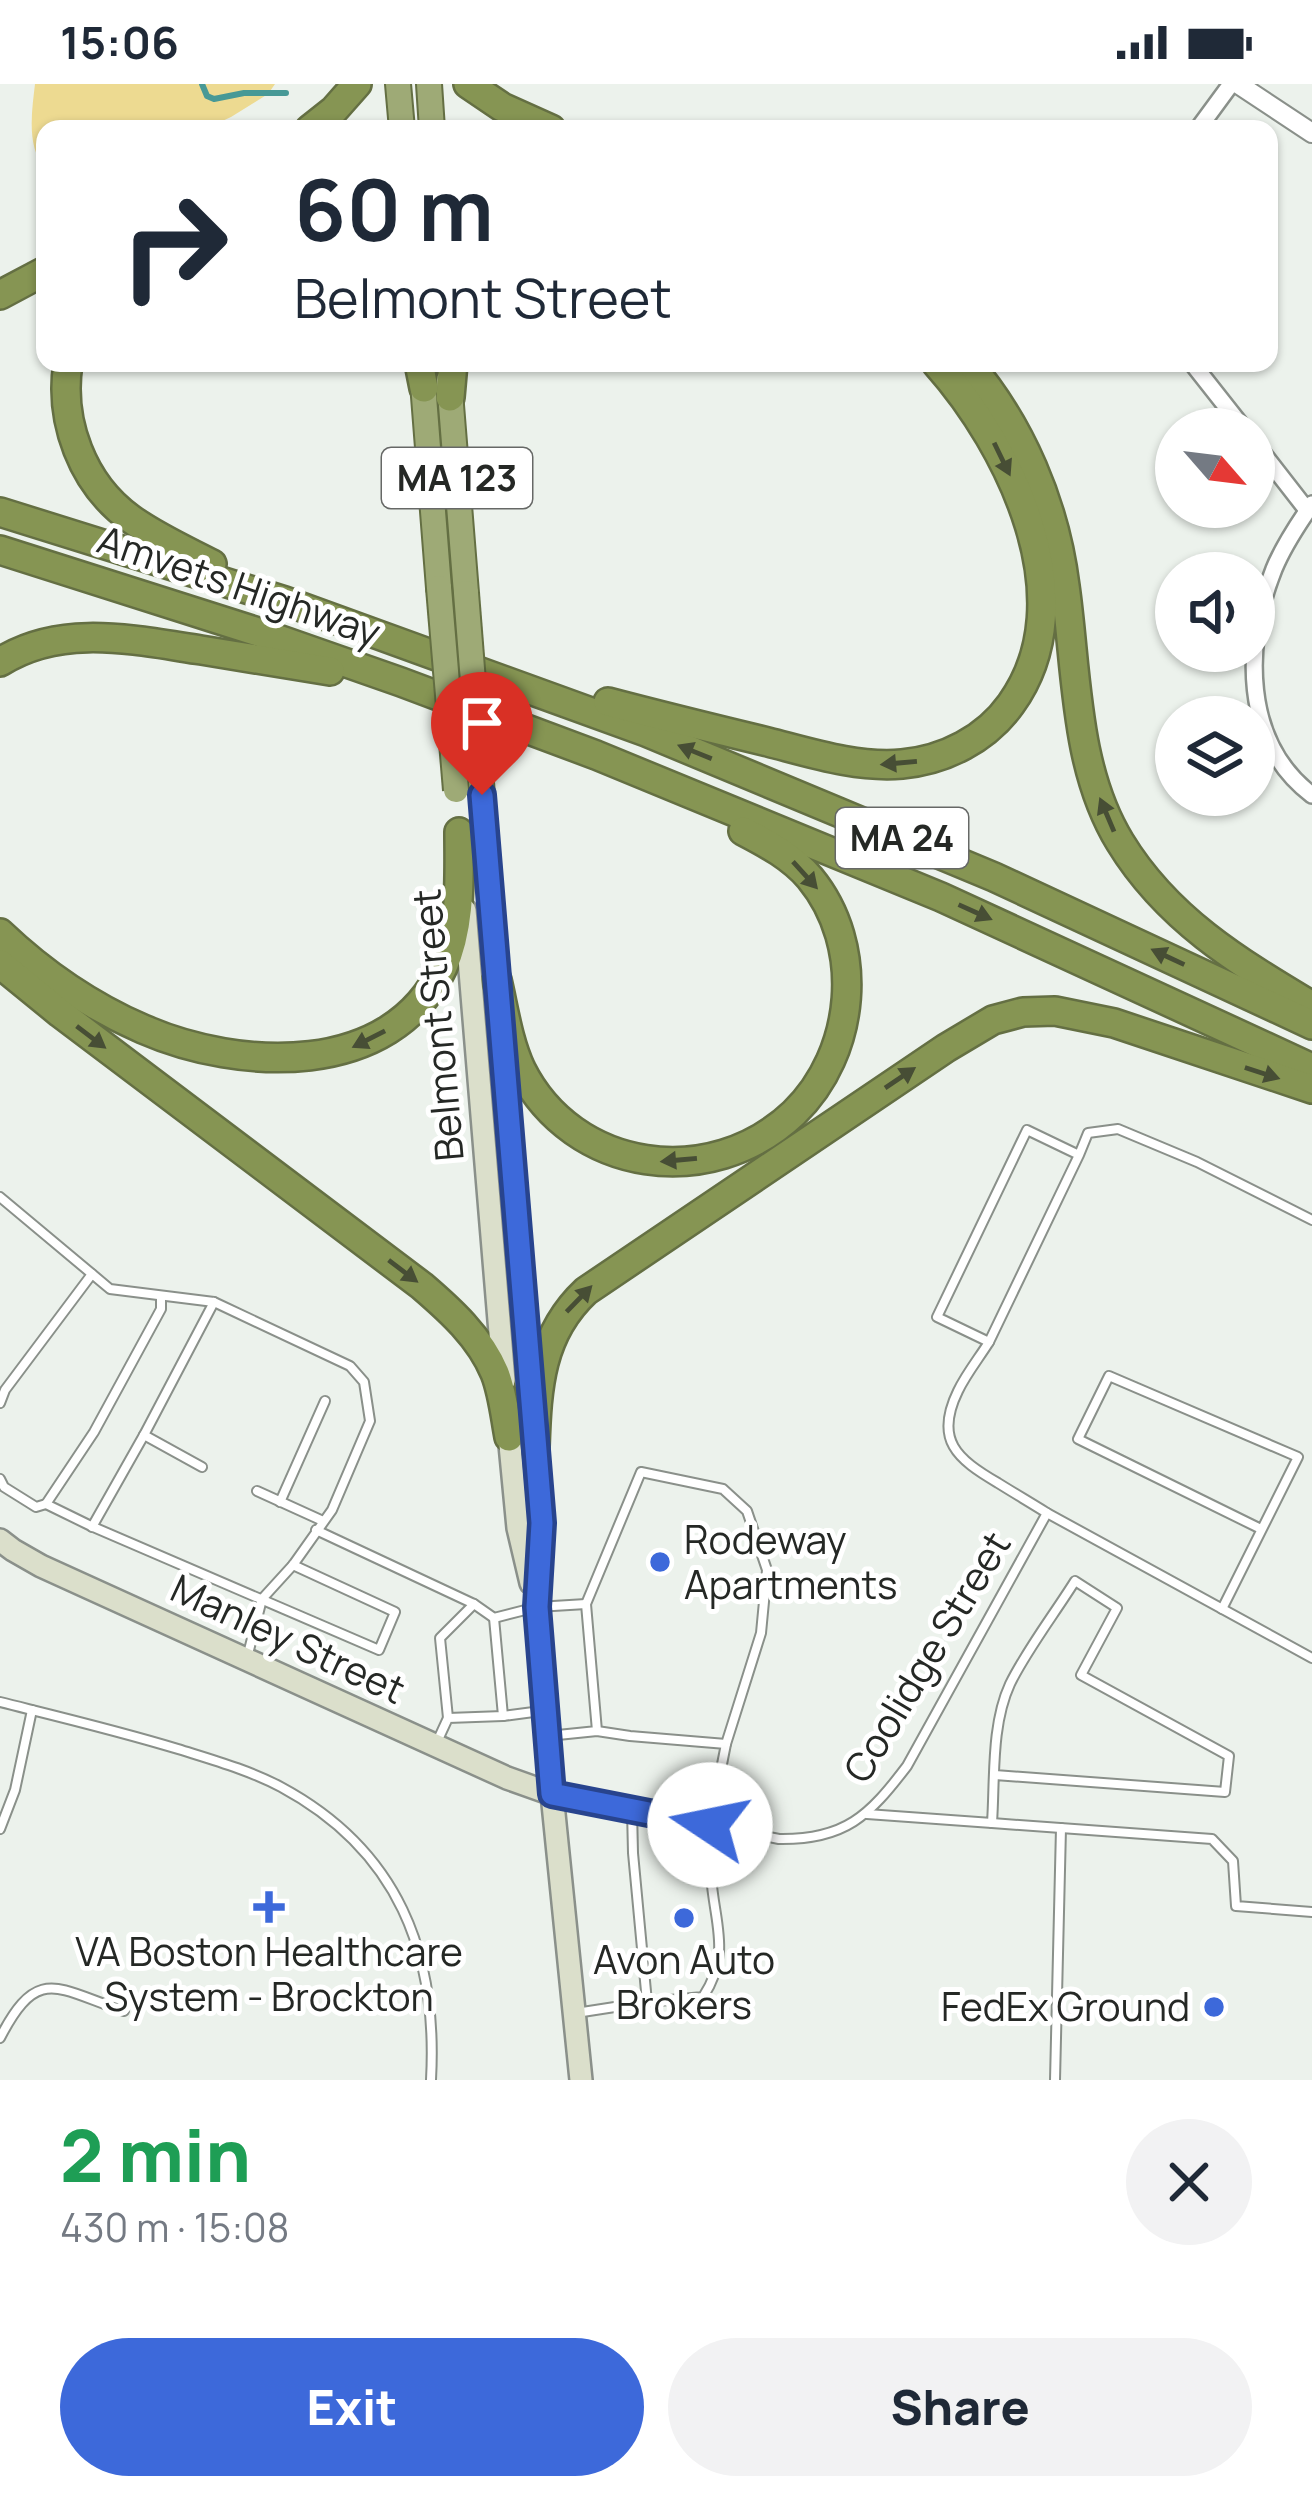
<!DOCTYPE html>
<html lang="en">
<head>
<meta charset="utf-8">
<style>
  body { margin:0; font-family:Manrope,sans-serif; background:#f2f2f3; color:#1f2937; height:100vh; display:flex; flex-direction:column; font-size:45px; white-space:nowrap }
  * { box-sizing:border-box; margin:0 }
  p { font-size:39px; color:#747a83 }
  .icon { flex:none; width:66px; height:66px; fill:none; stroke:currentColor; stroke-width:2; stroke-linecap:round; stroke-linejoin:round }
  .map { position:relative; height:1996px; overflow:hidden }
  .side { display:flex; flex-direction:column; background:#fff; flex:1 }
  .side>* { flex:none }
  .guide { position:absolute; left:36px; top:36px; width:1242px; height:252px; border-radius:24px; box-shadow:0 3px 9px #0004; background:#fff; color:#1f2937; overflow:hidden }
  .needle { width:78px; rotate:118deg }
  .fabs { position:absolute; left:1155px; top:324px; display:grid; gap:24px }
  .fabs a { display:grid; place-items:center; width:120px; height:120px; border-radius:50%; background:#fff; box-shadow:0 3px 9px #0004; font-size:60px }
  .pin { position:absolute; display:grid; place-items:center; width:102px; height:102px; color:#fff; margin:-123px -51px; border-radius:50% 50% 50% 0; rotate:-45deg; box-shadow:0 0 12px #0007 }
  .pin .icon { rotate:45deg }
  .me { position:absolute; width:132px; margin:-66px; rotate:281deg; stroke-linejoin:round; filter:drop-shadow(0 0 9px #0008) }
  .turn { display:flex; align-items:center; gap:42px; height:252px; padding:0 60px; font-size:54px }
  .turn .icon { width:156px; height:156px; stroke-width:2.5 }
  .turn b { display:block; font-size:84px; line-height:102px }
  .round { display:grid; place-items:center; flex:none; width:126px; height:126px; border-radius:63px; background:#f2f2f3 }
  .head { display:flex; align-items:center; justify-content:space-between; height:204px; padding:0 60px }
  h1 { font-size:72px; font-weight:800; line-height:90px; color:#1e9e55 }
  .primary-button { display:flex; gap:24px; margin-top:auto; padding:24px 60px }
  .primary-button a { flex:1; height:138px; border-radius:72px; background:#3d69da; color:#fff; font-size:48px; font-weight:800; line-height:138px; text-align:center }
  .primary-button a+a { background:#f2f2f3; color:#1f2937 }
  .status { display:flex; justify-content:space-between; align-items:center; height:84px; padding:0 60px; background:#fff; direction:ltr }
  .status svg { height:33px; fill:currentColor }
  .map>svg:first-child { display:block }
  .green { fill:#edda91 }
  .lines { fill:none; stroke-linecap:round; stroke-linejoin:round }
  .stream { stroke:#479996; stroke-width:6 }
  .service-casing { stroke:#8a908a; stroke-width:12 }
  .minor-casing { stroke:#8a908a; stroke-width:20 }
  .tertiary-casing { stroke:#8a908a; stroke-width:22 }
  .secondary-casing { stroke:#8a908a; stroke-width:26 }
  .trunk-casing { stroke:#646f43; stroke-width:28 }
  .motorway-casing { stroke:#646f43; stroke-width:32 }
  .service { stroke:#fff; stroke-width:8 }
  .minor { stroke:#fff; stroke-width:15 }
  .tertiary { stroke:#fff; stroke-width:18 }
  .secondary { stroke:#dbdfcb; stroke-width:21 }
  .trunk { stroke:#9eaa76; stroke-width:24 }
  .motorway { stroke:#869553; stroke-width:27 }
  .trunk-bridge-casing { stroke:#646f43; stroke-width:28; stroke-linecap:butt }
  .trunk-bridge { stroke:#9eaa76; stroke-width:24 }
  .oneway { fill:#474e35 }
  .route-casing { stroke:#28448e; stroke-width:30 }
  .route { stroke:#3d69da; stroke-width:21 }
  .poi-dot { fill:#3d69da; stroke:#fff; stroke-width:4.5 }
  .labels { text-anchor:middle; stroke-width:10; stroke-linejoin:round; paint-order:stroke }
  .shield { fill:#fff; stroke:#666866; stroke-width:3 }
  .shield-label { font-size:36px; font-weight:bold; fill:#252825 }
  .street-label { font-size:39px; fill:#252825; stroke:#fff }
  .poi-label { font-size:39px; fill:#252825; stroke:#fff }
</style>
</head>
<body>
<div class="status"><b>15:06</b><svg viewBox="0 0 49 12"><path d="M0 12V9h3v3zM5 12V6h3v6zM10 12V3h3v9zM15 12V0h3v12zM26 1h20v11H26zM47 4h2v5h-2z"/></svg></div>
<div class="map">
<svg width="1312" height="1996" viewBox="0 0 1312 1996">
  <rect width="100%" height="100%" fill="#ecf2ec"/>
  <path class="green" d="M35,0H275L268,10L231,33L205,45H45V84C26,63 32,26 35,0Z"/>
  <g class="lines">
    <polyline class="stream" points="202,0 207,12 214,15 244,9 286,9"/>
    <g class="service-casing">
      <g id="service">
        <polyline points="1079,1071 1027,1046 937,1233 989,1258 1079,1071 1088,1049 1118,1045 1197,1078 1312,1136"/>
        <polyline points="0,1113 110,1205 214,1218 350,1282 364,1298 370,1337 332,1426 293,1481 262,1515 247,1574"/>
        <polyline points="0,1319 5,1306 92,1190"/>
        <polyline points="144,1351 202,1383"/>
        <polyline points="0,1395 4,1403 36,1423 46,1420 94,1348 161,1225 161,1213"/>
        <polyline points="257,1407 323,1437"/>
        <polyline points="280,1418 325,1317"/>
        <polyline points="46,1420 91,1442 379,1566 395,1528 293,1481"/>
        <polyline points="1047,1429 1312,1574"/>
        <polyline points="92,1443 144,1351 214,1218"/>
        <polyline points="316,1446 474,1520 494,1534 537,1523 586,1520"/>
        <polyline points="1222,1525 1298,1373 1109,1292 1078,1355 1261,1445"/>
        <polyline points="494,1534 503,1632"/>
        <path d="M0,1618C60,1633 119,1647 178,1665C213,1676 249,1686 281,1703C398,1766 438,1869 431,1996"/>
        <polyline points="448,1634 440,1554 474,1520"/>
        <polyline points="548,1652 597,1647 630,1652 726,1660 761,1549 767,1486 747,1427 723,1405 641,1388 586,1520 597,1647"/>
        <polyline points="436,1660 448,1634 503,1632 541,1627"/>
        <path d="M558,1711L779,1755C845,1756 869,1732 907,1682L1047,1429C1031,1419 1014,1409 998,1399C957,1375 934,1356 958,1307C966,1290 979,1274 989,1258"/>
        <polyline points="632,1726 633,1769 647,1918"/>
        <path d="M867,1730L992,1739C995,1695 991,1641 1010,1600C1026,1567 1055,1529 1075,1497L1117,1524L1081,1591L1229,1672L1225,1708L995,1691"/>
        <polyline points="992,1739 1212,1755 1233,1777 1236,1822 1312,1828"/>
        <polyline points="710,1741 726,1660"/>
        <polyline points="0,1745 15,1706 32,1626"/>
        <path d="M576,1929L647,1918L703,1913C732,1869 714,1839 711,1791C710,1775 716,1759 719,1743"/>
        <path d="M0,1954C38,1880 57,1905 124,1927"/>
        <polyline points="1055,1996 1061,1744"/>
      </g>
    </g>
    <g class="minor-casing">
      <g id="minor">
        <polyline points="1198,45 1231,0"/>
        <polyline points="1192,279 1244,345"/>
        <polyline points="1254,358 1307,426"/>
        <path d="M1312,420C1298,440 1283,463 1274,485C1244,560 1242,658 1312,711"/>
      </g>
    </g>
    <g class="tertiary-casing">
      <polyline id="tertiary" points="1238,0 1312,49"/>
    </g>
    <g class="secondary-casing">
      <g id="secondary">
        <polyline points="465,826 504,1297"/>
        <polyline points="502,951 531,1314"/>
        <polyline points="508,1340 518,1444 531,1499"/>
        <polyline points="534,1352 542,1439 537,1523 552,1710 581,1996"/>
        <polyline points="0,1456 13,1466 41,1482 507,1694 552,1710"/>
      </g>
    </g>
    <g class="trunk-casing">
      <g id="trunk">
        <polyline points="398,0 402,45"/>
        <polyline points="429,0 432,45"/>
        <polyline points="422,287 439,504"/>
        <polyline points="449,296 466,509"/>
        <polyline points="482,711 497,896"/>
      </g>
    </g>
    <g class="motorway-casing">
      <g id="motorway">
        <polyline points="468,0 502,23 551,45"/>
        <polyline points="310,45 334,26 357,0"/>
        <polyline points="0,211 45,187"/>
        <path d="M68,279C59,337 82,400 131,435C156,453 185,466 212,480"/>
        <polyline points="419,279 424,304"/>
        <path d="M968,279C1021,341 1055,421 1065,502C1077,586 1074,683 1120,758C1167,835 1237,877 1312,922"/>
        <polyline points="450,313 453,279"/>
        <polyline points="0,428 285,517 646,648 994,793 1312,941"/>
        <polyline points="0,466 261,549 401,598 596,671 941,813 1312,984"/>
        <path d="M0,578C61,539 134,556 201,566C244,573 287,580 330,587"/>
        <path d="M608,618C661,632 714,645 768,658C811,669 857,684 902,680C945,676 986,655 1011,620C1086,516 1010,362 936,279"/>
        <path d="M0,849C42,889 90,922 143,945C239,987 392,995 443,883C462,841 459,793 459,748"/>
        <path d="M0,880L60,929L422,1202C450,1226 480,1253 495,1289C503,1309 505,1332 509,1353"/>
        <path d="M497,896C504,926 508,957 521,985C573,1089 711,1108 794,1029C856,969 866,862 810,794C792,773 768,760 743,747"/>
        <path d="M535,1363C537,1303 540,1250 586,1207L946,964L993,936L1023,928L1055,927L1114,939L1312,1005"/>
      </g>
    </g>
    <use href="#service" class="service"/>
    <use href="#minor" class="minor"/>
    <use href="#tertiary" class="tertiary"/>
    <use href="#secondary" class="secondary"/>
    <use href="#trunk" class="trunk"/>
    <use href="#motorway" class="motorway"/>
    <g class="trunk-bridge-casing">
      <g id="trunk-bridge">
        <polyline points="439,504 456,706"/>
        <polyline points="466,509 482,711"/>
      </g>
    </g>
    <use href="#trunk-bridge" class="trunk-bridge"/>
  </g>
  <defs><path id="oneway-solid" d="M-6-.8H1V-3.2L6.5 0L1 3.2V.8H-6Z" transform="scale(3)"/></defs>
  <g class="oneway">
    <use href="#oneway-solid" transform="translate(1002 375) rotate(64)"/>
    <use href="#oneway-solid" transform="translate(695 668) rotate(-158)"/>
    <use href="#oneway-solid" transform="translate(899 679) rotate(175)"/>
    <use href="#oneway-solid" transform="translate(1107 731) rotate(-113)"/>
    <use href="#oneway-solid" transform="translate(805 791) rotate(48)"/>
    <use href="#oneway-solid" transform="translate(975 828) rotate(24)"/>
    <use href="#oneway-solid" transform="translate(1168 873) rotate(-155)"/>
    <use href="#oneway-solid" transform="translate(91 953) rotate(37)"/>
    <use href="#oneway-solid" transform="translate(369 955) rotate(153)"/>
    <use href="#oneway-solid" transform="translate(1262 989) rotate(18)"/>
    <use href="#oneway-solid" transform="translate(900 994) rotate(-34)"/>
    <use href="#oneway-solid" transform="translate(679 1076) rotate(175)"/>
    <use href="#oneway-solid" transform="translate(403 1187) rotate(37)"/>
    <use href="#oneway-solid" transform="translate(579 1215) rotate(-46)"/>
  </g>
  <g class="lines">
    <g class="route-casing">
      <polyline id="route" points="482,711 542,1439 537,1523 552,1710 710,1741"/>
    </g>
    <use href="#route" class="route"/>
  </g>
  <g class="poi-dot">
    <circle cx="660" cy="1478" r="12"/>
    <path d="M263 1805h12v12h12v12h-12v12h-12v-12h-12v-12h12z"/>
    <circle cx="684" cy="1834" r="12"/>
    <circle cx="1214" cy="1923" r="12"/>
  </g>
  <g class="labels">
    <g class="shield">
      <rect x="382" y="364" width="150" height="60" rx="9"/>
      <rect x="836" y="724" width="132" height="60" rx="9"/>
    </g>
    <g class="shield-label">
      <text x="457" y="407">MA 123</text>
      <text x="902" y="767">MA 24</text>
    </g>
    <g class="street-label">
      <text transform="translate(239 502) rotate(19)" y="14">Amvets Highway</text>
      <text transform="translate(438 941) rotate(-95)" y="14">Belmont Street</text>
      <text transform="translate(288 1555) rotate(25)" y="14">Manley Street</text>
      <text transform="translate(927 1573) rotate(-59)" y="14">Coolidge Street</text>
    </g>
    <g class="poi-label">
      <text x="684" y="1470" text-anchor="start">Rodeway<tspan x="684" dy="45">Apartments</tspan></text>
      <text x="269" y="1882">VA Boston Healthcare<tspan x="269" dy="45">System - Brockton</tspan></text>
      <text x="684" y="1890">Avon Auto<tspan x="684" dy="45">Brokers</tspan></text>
      <text x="1190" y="1937" text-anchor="end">FedEx Ground</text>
    </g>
  </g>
</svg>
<div class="fabs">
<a><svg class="needle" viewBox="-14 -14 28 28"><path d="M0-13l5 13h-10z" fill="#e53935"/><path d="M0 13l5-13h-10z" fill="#747a83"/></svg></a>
<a><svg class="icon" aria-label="sound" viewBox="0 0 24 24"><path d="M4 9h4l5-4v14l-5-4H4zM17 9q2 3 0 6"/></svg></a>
<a><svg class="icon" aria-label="layers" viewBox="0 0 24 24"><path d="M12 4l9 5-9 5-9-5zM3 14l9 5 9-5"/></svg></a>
</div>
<div class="pin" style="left:482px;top:711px;background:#d93025"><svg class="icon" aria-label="arrive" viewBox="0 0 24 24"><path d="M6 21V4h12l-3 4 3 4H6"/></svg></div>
<svg class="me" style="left:710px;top:1741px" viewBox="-20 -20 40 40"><circle r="19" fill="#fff"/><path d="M0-13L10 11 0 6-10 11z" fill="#3d69da"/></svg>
<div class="guide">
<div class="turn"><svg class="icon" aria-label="right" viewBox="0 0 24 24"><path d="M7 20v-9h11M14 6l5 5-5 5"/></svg><div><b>60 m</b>Belmont Street</div></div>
</div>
</div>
<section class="side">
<div class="head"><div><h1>2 min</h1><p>430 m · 15:08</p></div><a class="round"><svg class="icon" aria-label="close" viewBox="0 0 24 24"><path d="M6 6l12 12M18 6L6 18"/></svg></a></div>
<div class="primary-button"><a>Exit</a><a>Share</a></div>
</section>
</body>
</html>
